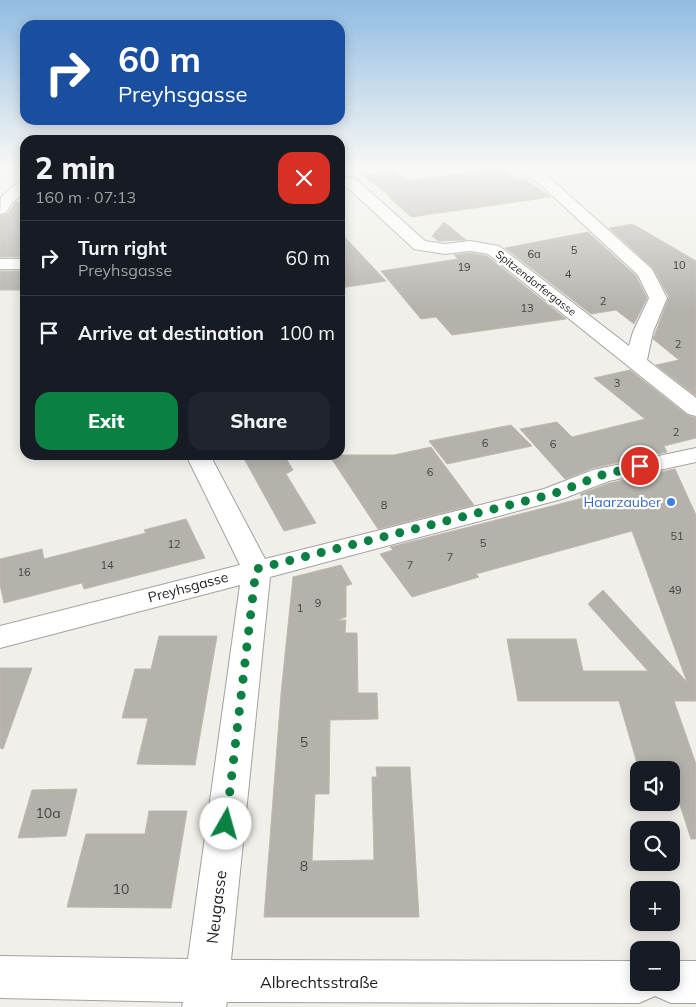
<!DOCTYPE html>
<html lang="en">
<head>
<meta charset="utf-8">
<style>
  body { margin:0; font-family:Mulish,sans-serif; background:#20242c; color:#f1f3f6; height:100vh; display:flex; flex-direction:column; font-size:19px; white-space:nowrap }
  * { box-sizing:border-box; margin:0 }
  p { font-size:16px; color:#9ea1a6 }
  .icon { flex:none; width:28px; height:28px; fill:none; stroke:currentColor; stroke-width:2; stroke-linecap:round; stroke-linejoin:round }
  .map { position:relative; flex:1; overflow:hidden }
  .side { position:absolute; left:20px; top:135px; width:325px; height:325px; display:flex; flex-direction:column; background:#171b24; border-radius:15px; box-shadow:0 2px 12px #0003 }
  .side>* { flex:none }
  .guide { position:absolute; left:20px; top:20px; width:325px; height:105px; border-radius:15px; box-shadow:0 2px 12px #0003; background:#1a4fa0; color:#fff; overflow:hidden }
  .tools { position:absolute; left:630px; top:761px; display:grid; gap:10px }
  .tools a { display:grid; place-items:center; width:50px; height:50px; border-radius:10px; background:#171b24; box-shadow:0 2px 12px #0003; font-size:25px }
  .pin { position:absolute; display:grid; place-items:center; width:42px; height:42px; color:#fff; margin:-21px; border:2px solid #fff; border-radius:50%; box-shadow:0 1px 5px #0007 }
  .me { position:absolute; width:55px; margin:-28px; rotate:7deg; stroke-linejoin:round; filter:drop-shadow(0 0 4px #0008) }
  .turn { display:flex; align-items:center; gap:18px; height:105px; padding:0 15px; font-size:22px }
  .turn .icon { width:65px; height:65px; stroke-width:2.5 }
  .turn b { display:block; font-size:35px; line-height:42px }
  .round { display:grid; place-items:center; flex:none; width:52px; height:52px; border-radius:15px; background:#20242c }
  .headline { display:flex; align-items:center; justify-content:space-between; height:85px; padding:0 15px }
  h1 { font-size:30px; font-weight:800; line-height:38px }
  .action { display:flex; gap:10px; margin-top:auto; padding:10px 15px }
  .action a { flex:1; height:58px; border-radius:15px; background:#0b8043; color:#fff; font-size:20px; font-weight:800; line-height:58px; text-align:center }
  .action a+a { background:#20242c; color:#f1f3f6 }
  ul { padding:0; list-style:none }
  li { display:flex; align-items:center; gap:15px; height:75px; padding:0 15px; border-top:1px solid #363941 }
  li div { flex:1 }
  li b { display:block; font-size:19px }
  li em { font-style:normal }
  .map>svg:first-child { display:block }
  .building { fill:#b5b2ac; stroke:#c0b9ac }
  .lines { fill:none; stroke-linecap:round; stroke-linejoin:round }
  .minor-casing { stroke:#a2a2a2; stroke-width:2 }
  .minor { fill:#fff; fill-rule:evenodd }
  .route { stroke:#0b8043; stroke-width:9; stroke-dasharray:0 16.2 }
  .shop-dot { fill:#3f7fe0; stroke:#fff; stroke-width:2 }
  .labels { text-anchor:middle; stroke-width:4.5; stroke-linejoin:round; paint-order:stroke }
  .number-label { font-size:11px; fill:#464544 }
  .far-street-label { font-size:11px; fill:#212121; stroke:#fff }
  .shop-label { font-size:14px; fill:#366cbe; stroke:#fff; text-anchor:end }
  .street-label { font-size:14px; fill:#212121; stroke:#fff }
  .near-number-label { font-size:14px; fill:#464544 }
  .near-street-label { font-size:16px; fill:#212121; stroke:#fff }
</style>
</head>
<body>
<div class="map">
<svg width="696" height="1007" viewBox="0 0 696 1007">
  <rect width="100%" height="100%" fill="#f0efe9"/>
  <g class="building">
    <polygon points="501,169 516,180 525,179 551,197 411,217 389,197 391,197 363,175 393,171 407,181"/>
    <polygon points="16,202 25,202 25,257 0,257 0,216 8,213"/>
    <polygon points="444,222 466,240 438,241 432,236"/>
    <polygon points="633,224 696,261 696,396 656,365 679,360 653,339 669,297 653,268 609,228"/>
    <polygon points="340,232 386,281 340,288"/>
    <polygon points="588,232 636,276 647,298 634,324 616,310 591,314 505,248"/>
    <polygon points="470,253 487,256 566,319 452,335 436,317 421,319 381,271 458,259 454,255"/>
    <rect x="0" y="271" width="25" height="19"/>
    <polygon points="630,370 687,415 696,418 696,438 664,446 667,452 593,468 565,479 520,429 557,422 572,437 645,419 594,378"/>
    <polygon points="511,425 532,446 447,464 429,441"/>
    <polygon points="431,447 474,505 378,529 329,455 394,455"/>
    <polygon points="242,455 284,455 293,470 286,474 316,523 284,531"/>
    <polygon points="675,469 696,515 696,701 674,701 696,764 696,839 691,839 671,777 671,770 639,770 619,701 518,701 507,639 576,639 583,671 648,671 588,604 603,590 687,682 632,531 476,574 479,577 412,597 380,554 393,550 390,547 583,498 580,494 610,483"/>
    <polygon points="186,519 205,558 84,589 82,583 4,603 0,585 0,559 42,549 44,559 146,533 144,530"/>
    <polygon points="341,565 352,584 346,586 346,617 337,620 346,620 345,633 357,633 358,693 377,693 378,719 330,720 329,794 315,794 312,861 374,860 372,777 377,777 376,767 410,767 419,917 264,917 281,694 293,577"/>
    <polygon points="159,636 217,636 195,765 137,764 148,718 122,718 135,669 151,669"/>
    <polygon points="0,668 32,668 3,749 0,748"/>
    <polygon points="77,789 66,836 18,838 32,790"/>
    <polygon points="149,811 187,811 171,908 67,907 86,834 145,834"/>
  </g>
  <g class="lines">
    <g class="minor-casing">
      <g id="minor">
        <polygon points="516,168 533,168 551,179 652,269 667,298 653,332 647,360 696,398 696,416 688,414 488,254 470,251 445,254 414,249 346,186 340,184 340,176 356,179 425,241 445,244 470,241 499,246 629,346 633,332 649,298 638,275 541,185"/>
        <polygon points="25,180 25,192 12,203 6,212 0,214 1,197 20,181"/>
        <rect x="0" y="259" width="25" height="10"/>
        <polygon points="696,448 696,462 609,481 562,499 270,577 231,960 639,961 639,982 671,982 671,961 696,961 696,1003 671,1003 655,996 639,1003 227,1002 226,1007 182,1007 183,1002 0,998 0,956 188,959 240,585 0,648 0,626 240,565 186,455 210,455 265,559 544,489 593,470"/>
      </g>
    </g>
    <use href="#minor" class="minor"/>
  </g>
  <linearGradient id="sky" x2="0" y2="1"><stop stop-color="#91bce2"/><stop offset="0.54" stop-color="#f8f8f5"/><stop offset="1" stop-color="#f8f8f5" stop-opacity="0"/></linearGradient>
  <rect width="696" height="309" fill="url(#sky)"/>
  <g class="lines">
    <polyline class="route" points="226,824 256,569 553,494 602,475 640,466"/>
  </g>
  <circle class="shop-dot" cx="671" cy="502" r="5"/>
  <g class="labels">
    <g class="number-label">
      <text x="574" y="254">5</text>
      <text x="534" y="258">6a</text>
      <text x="679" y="269">10</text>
      <text x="464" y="271">19</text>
      <text x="568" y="278">4</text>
      <text x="603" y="305">2</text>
      <text x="527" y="312">13</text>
      <text x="678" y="348">2</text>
      <text x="617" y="387">3</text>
      <text x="676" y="436">2</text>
      <text x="485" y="447">6</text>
      <text x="553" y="448">6</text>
      <text x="430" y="476">6</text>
      <text x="384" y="509">8</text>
      <text x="677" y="540">51</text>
      <text x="483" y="547">5</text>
      <text x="174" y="548">12</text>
      <text x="450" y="561">7</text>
      <text x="107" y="569">14</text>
      <text x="410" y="569">7</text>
      <text x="24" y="576">16</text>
      <text x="675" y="594">49</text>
      <text x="318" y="607">9</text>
      <text x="300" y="612">1</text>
    </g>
    <g class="far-street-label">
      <text transform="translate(536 283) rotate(38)" y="4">Spitzendorfergasse</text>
    </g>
    <g class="shop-label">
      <text x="661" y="507">Haarzauber</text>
    </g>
    <g class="street-label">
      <text transform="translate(188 587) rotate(-15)" y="5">Preyhsgasse</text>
    </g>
    <g class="near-number-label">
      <text x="304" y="747">5</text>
      <text x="48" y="818">10a</text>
      <text x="304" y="871">8</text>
      <text x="121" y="894">10</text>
    </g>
    <g class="near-street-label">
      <text transform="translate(216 907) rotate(-83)" y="6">Neugasse</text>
      <text x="319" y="988">Albrechtsstraße</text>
    </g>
  </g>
</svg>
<div class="tools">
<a><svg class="icon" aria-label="sound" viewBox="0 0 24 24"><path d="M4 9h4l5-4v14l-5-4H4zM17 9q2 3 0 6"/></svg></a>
<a><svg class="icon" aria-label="search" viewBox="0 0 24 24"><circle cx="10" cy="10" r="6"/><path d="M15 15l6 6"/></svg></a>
<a>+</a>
<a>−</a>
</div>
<div class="pin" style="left:640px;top:466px;background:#d93025"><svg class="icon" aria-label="arrive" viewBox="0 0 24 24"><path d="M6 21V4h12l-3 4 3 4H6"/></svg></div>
<svg class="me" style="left:226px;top:824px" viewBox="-20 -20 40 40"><circle r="19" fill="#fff"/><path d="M0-13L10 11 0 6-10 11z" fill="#0b8043"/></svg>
<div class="guide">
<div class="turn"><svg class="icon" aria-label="right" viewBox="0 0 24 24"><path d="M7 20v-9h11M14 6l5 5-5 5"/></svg><div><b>60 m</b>Preyhsgasse</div></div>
</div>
<section class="side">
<div class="headline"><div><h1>2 min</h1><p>160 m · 07:13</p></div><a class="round" style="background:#d93025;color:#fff"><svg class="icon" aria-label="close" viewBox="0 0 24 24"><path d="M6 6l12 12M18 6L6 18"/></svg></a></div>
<ul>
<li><svg class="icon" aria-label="right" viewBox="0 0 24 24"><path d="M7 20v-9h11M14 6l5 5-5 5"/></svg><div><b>Turn right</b><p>Preyhsgasse</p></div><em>60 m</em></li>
<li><svg class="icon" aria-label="arrive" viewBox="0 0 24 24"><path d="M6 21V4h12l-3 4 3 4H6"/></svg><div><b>Arrive at destination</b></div><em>100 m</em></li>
</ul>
<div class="action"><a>Exit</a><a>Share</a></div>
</section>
</div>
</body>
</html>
